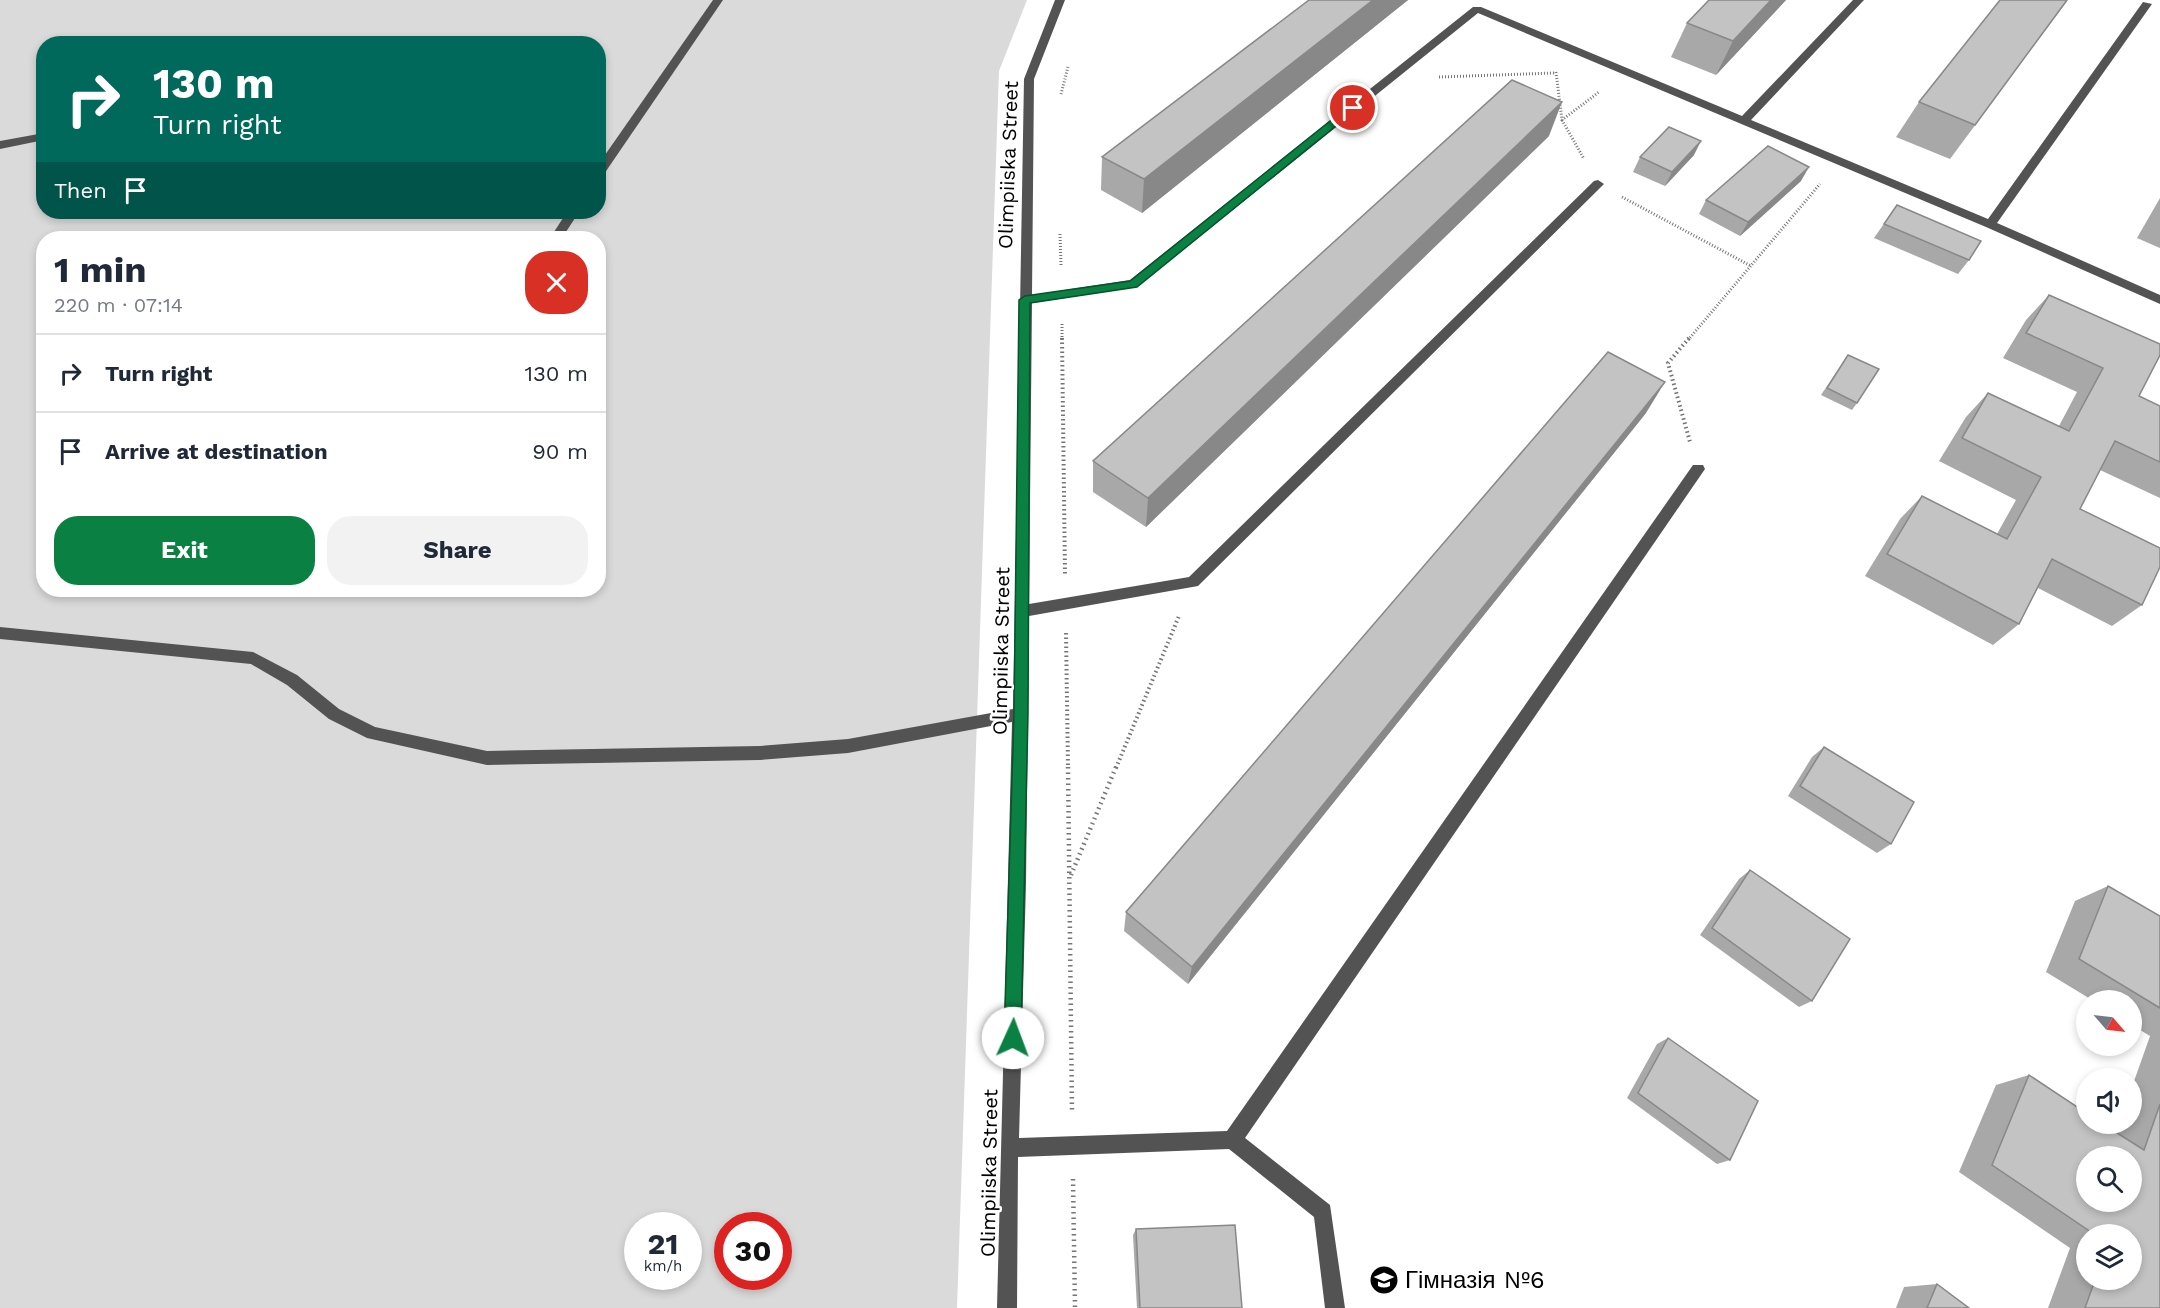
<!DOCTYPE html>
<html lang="en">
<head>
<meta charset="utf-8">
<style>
  body { margin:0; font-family:"Work Sans",sans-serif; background:#f2f2f3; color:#1f2937; height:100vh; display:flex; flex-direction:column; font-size:22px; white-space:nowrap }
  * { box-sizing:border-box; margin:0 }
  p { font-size:20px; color:#747a83 }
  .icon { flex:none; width:33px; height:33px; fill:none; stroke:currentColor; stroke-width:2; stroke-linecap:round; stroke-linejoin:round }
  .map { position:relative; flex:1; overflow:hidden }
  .drawer { position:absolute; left:36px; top:231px; width:570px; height:366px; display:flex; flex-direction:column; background:#fff; border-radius:24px; box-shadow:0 3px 9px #0003 }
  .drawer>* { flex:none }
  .banner { position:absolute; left:36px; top:36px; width:570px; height:183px; border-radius:24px; box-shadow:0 3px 9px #0003; background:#00695c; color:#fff; overflow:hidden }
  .needle { width:39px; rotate:118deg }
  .buttons { position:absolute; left:2076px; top:990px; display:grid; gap:12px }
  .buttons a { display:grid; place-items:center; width:66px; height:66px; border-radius:50%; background:#fff; box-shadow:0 3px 9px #0003; font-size:30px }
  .speed { position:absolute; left:624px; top:1212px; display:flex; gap:12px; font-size:30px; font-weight:700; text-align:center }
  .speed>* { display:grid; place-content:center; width:78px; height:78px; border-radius:50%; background:#fff; box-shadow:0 3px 9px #0003; line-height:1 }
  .speed small { font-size:15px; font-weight:400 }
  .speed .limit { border:9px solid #d22; background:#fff; color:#111 }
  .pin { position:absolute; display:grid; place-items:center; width:51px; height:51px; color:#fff; margin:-26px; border:3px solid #fff; border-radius:50%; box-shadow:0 2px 6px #0007 }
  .me { position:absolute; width:66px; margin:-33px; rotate:2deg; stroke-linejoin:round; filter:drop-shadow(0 0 4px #0008) }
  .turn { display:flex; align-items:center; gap:21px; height:126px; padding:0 18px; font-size:27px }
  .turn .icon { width:78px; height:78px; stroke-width:2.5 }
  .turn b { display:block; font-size:42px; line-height:51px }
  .then { display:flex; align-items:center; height:57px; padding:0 18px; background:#0003; gap:12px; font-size:22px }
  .round { display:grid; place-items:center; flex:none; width:63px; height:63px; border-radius:24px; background:#f2f2f3 }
  .head { display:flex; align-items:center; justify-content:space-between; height:102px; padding:0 18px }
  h1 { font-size:36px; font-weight:700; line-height:45px }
  .action { display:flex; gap:12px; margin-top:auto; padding:12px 18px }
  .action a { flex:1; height:69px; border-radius:24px; background:#0b8043; color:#fff; font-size:24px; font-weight:700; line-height:69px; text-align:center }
  .action a+a { background:#f2f2f3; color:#1f2937 }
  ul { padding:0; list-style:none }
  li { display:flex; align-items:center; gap:18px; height:78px; padding:0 18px; border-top:2px solid #e0e1e3 }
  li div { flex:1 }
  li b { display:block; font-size:22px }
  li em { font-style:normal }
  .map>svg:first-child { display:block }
  .green { fill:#dadada; fill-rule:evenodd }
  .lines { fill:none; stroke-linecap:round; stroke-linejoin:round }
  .path-far2 { stroke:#757575; stroke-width:3; stroke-dasharray:1 2; stroke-linecap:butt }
  .path-far1 { stroke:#757575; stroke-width:4; stroke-dasharray:1.5 3; stroke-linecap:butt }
  .path { stroke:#757575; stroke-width:4.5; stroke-dasharray:1.5 4; stroke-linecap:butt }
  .minor { fill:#535353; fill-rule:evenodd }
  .wall { fill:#a8a8a8; fill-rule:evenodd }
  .shaded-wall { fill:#888 }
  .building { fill:#c3c3c3; stroke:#888; stroke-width:1.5; fill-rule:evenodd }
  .route { fill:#0b8043; stroke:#07532c; stroke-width:1.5 }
  .labels { text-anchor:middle; stroke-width:5; stroke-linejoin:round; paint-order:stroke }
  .street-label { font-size:20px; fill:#000; stroke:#fff }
  .near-poi-label { font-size:24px; fill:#000; stroke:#fff; text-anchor:start }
</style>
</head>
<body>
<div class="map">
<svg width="2160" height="1308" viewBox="0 0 2160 1308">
  <rect width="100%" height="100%" fill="#fff"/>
  <path class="green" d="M0,0H1027L999,71L957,1308H0ZM44,44H598V212H44ZM44,238H598V590H44ZM638,1226H688V1276H638ZM728,1226H778V1276H728Z"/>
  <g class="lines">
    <g class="path-far2">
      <polyline points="1556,72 1562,120 1599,92"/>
      <polyline points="1439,77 1554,73"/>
      <polyline points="1061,94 1068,67"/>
      <polyline points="1562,120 1584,159"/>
      <polyline points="1622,197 1751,266"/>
      <polyline points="1060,234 1061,265"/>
      <polyline points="1062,324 1062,340"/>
      <polyline points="1688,340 1820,184"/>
    </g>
    <g class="path-far1">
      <polyline points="1062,338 1065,574"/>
      <polyline points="1689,338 1668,363 1690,442"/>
      <polyline points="1066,633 1068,768"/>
      <polyline points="1116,768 1179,616"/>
    </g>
    <g class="path">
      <polyline points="1068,767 1072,1111"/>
      <polyline points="1071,875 1116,767"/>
      <polyline points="1073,1179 1075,1308"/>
    </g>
    <g class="minor">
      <polygon points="713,0 723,0 602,177 598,178 598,165"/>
      <polygon points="1055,0 1065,0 1034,79 1032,295 1130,280 1473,7 1481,7 1742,116 1853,0 1864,0 1751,120 1988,219 2143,2 2152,4 1997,223 2160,295 2160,304 1986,227 1478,13 1137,287 1032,303 1029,604 1189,577 1594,181 1598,180 1604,184 1198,586 1029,616 1026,883 1019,1138 1227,1131 1693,465 1703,465 1705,469 1245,1138 1330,1205 1345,1308 1325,1308 1314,1217 1229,1149 1018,1157 1017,1308 997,1308 1012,722 848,753 760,760 487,765 367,738 329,719 287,685 251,664 0,639 0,627 253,652 297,675 339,709 375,727 487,751 760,746 848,739 1013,709 1024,79"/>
      <polygon points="44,133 44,140 0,149 0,141"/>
      <polygon points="567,212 579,212 562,238 550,238"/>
    </g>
  </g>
  <g class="wall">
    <polygon points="1309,0 1408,0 1142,213 1101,190 1102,157"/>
    <polygon points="1709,0 1786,0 1716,75 1671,57 1687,23"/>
    <polygon points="2068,0 1950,159 1896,137 1919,102"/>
    <polygon points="1549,136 1146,527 1093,492 1093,461"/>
    <polygon points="1694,155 1665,186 1633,172 1640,157"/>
    <polygon points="1801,181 1740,236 1699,214 1706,200"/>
    <polygon points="2160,198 2160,248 2137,238"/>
    <polygon points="1897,205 1969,260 1958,274 1874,238"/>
    <polygon points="2049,295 2139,396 2160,406 2160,498 2100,470 2080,509 2142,605 2112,626 2038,588 2019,624 1993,645 1865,576 1900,519 1922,496 1997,534 2016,500 1939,461 1966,417 1988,393 2059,426 2077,392 2003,358 2026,320"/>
    <polygon points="1848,355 1857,403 1852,410 1821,395"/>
    <polygon points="1646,413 1188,984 1124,931 1126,912"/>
    <polygon points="1824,747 1891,844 1877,853 1788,796 1812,757"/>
    <polygon points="1750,870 1812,1001 1799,1007 1700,935 1739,879"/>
    <path d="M2108,886L2160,916V1308H2048L2070,1248L1959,1172L1996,1085L2029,1075L2115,1131L2118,1124H2132V1087L2150,1036L2132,1025V1000H2092L2046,972L2075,901ZM2086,1234H2132V1280H2086Z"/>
    <polygon points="1668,1038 1730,1160 1717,1164 1627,1098 1657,1044"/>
    <polygon points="1136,1229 1242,1308 1137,1308 1133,1235"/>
    <polygon points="1937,1284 1969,1308 1896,1308 1904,1287"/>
  </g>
  <g class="shaded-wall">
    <polygon points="1373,0 1408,0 1142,213 1144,179"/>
    <polygon points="1771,0 1786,0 1716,75 1733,41"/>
    <polygon points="1562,102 1549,136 1146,527 1148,498"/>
    <polygon points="1701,141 1694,155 1665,186 1672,172"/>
    <polygon points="1809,167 1801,181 1740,236 1748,222"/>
    <polygon points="1665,382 1646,413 1188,984 1192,967"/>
  </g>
  <g class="building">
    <polygon points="1309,0 1373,0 1144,179 1102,157"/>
    <polygon points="1709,0 1771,0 1733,41 1687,23"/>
    <polygon points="2000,0 2067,0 1975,125 1919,102"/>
    <polygon points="1512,80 1562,102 1148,498 1093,461"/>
    <polygon points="1669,127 1701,141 1672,172 1640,157"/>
    <polygon points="1768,146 1809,167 1748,222 1706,200"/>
    <polygon points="1897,205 1981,241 1969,260 1884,224"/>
    <polygon points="2049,295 2160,344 2160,355 2139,396 2160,406 2160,462 2115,441 2080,509 2160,548 2160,567 2142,605 2052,559 2019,624 1887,554 1922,496 2007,539 2041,477 1962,438 1988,393 2069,431 2103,368 2026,333"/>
    <polygon points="1608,352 1665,382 1192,967 1126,912"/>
    <polygon points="1848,355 1879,369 1857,403 1827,388"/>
    <polygon points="1824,747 1914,802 1891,844 1800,786"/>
    <polygon points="1750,870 1850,939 1812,1001 1712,928"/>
    <polygon points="2108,886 2160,916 2160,1008 2079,959"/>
    <polygon points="1668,1038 1758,1101 1730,1160 1638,1093"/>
    <path d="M2029,1075L2086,1113V1124H2103L2144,1150L2160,1104V1308H2085L2095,1280H2132V1234H2094L1992,1165ZM2086,1156H2132V1202H2086Z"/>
    <polygon points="1235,1225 1242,1308 1140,1308 1136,1229"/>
    <polygon points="1937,1284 1969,1308 1927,1308"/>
  </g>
  <polygon class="route" points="1350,105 1358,108 1137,287 1030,303 1028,714 1021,1038 1018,1044 1013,1046 1007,1044 1004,1038 1014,714 1019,300 1025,296 1130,281"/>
  <defs>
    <g id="school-disc" transform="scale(1.5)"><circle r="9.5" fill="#000" stroke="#fff"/><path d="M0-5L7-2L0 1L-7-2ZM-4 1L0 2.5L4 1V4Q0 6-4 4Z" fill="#fff"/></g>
  </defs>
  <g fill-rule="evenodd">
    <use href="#school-disc" x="1384" y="1280"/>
  </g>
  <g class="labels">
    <g class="street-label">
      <text transform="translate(1008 165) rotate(-88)" y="7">Olimpiiska Street</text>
      <text transform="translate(1001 651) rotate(-89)" y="7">Olimpiiska Street</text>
      <text transform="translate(989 1173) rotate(-89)" y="7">Olimpiiska Street</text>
    </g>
    <g class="near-poi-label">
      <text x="1405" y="1288">Гімназія №6</text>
    </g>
  </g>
</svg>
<div class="buttons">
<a><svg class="needle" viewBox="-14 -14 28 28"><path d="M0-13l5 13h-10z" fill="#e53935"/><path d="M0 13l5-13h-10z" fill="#747a83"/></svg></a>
<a><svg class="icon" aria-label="sound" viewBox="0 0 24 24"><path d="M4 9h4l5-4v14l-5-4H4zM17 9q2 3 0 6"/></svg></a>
<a><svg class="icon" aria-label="search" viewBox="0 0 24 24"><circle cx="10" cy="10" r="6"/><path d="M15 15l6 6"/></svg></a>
<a><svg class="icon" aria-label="layers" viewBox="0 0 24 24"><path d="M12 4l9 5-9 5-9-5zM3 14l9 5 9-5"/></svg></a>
</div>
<div class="speed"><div>21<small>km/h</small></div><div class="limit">30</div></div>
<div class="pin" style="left:1353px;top:108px;background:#d93025"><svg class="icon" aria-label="arrive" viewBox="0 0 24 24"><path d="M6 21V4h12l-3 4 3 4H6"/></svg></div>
<svg class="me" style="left:1013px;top:1038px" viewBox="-20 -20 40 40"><circle r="19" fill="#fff"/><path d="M0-13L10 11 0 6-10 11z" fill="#0b8043"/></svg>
<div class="banner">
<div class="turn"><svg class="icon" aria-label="right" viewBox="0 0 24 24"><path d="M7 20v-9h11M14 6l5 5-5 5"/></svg><div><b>130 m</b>Turn right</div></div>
<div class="then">Then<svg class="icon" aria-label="arrive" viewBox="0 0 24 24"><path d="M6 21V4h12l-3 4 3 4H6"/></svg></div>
</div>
<section class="drawer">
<div class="head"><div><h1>1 min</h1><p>220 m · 07:14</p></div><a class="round" style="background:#d93025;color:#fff"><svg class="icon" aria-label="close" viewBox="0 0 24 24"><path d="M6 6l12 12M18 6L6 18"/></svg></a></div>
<ul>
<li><svg class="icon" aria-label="right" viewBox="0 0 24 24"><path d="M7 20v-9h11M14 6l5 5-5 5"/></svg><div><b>Turn right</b></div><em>130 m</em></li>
<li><svg class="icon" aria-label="arrive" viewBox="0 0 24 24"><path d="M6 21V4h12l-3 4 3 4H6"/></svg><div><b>Arrive at destination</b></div><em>90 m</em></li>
</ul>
<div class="action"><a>Exit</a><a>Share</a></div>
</section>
</div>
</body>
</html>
